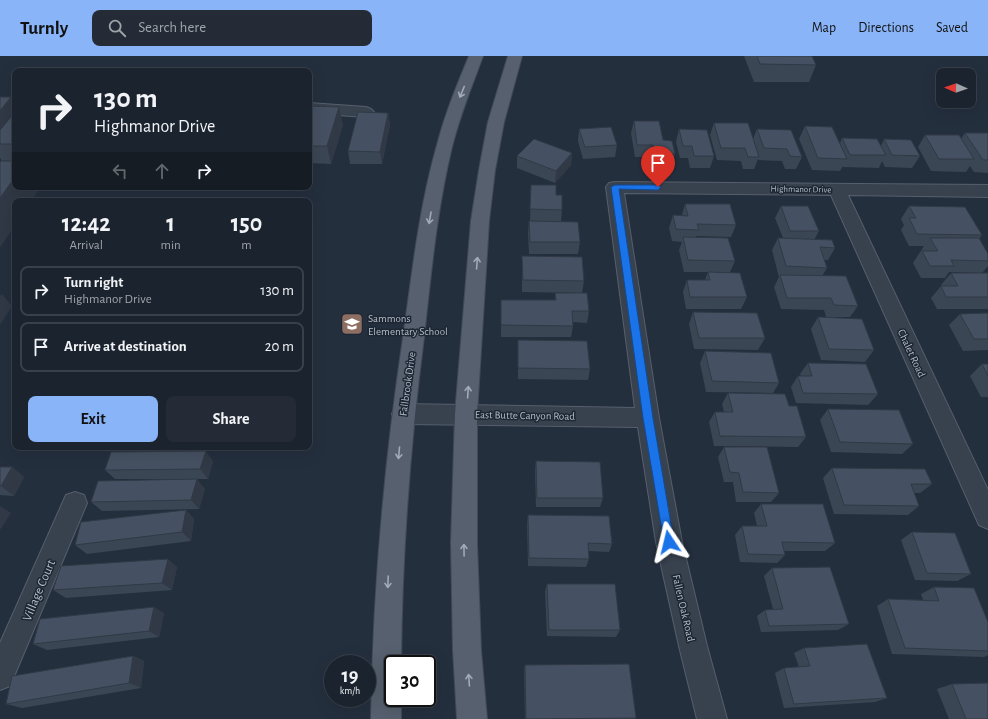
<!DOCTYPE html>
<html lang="en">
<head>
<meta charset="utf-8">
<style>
  body { margin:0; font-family:"Alegreya Sans",sans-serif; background:#242b36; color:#f1f3f6; height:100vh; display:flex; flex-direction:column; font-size:15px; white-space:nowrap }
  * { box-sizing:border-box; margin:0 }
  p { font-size:13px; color:#a0a4aa }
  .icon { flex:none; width:22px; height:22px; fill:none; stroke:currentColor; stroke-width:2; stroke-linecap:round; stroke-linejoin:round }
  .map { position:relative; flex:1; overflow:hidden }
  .drawer { position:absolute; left:12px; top:142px; width:300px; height:252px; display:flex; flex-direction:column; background:#1b232e; border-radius:8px; box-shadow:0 4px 16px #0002,0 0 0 1px #39404a }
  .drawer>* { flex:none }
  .guide { position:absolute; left:12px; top:12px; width:300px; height:122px; border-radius:8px; box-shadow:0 4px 16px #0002,0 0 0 1px #39404a; background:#1b232e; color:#f1f3f6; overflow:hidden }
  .needle { width:26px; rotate:272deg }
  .fabs { position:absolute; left:936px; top:12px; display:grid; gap:8px }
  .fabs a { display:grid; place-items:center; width:40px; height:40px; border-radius:8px; background:#1b232e; box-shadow:0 4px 16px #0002,0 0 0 1px #39404a; font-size:20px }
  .speed { position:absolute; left:324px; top:599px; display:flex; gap:8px; font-size:20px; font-weight:700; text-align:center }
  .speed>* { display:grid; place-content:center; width:52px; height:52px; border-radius:50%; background:#1b232e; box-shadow:0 4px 16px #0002,0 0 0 1px #39404a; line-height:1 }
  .speed small { font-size:10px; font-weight:400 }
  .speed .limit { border:2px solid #111; border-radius:6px; background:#fff; color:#111 }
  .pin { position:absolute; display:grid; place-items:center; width:34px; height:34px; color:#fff; margin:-41px -17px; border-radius:50% 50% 50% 0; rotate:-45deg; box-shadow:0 0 4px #0007 }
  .pin .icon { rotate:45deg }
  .me { position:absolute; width:44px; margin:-22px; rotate:350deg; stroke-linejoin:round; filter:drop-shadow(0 0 3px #0008) }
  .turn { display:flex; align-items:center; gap:14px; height:84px; padding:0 16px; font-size:18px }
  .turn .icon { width:52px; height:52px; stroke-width:2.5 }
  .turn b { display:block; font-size:28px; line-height:34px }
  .lanes { display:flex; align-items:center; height:38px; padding:0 16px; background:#0003; justify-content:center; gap:20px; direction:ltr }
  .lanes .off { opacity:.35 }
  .eta { display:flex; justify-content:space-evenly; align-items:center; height:68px; text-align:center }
  .eta b { font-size:24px; font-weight:700; line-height:28px }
  .action { display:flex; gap:8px; margin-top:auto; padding:8px 16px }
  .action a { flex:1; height:46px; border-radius:8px; background:#8ab4f8; color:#111; font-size:16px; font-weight:700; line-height:46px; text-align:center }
  .action a+a { background:#242b36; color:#f1f3f6 }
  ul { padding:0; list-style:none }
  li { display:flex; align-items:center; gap:12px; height:50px; margin:0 8px 6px; padding:0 8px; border:2px solid #39404a; border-radius:8px }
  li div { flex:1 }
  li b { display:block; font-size:15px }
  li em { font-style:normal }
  header { display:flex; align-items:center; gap:24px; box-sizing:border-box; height:56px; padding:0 20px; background:#8ab4f8; color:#111 }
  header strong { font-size:19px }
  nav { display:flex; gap:22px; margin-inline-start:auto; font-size:14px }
  .search { width:280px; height:36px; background:#242b36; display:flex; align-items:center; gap:10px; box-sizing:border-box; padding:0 14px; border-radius:8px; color:#a0a4aa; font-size:15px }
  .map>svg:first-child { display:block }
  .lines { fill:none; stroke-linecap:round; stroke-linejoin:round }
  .minor-casing { stroke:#565f6c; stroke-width:2 }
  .major-casing { stroke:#414a57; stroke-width:2 }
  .minor { fill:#38414e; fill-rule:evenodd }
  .major { fill:#56606e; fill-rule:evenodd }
  .wall { fill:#3b4654 }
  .shaded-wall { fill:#303945 }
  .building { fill:#455162; stroke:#303945 }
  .oneway { stroke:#a1aab7 }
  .route { fill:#1a73e8; stroke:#114b97 }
  .labels { text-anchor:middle; stroke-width:3; stroke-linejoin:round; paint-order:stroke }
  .far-street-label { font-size:9px; fill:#b4bcc9; stroke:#1d2633 }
  .poi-label { font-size:11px; fill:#b4bcc9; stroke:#1d2633; text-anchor:start }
  .street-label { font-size:11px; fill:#b4bcc9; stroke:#1d2633 }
  .near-street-label { font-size:13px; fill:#b4bcc9; stroke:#1d2633 }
</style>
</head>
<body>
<header>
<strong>Turnly</strong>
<div class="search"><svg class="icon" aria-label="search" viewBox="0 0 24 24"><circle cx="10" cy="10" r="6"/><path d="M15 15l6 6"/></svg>Search here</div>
<nav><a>Map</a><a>Directions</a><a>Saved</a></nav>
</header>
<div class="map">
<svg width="988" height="663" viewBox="0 0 988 663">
  <rect width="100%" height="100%" fill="#242f3e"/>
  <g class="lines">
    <g class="minor-casing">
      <g id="minor">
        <polygon points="309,47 366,51 371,53 374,56 371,59 366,61 309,57"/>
        <polygon points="615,126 988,129 988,141 848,139 988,434 988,473 979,469 831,139 624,137 659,362 682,486 707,590 727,663 697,663 679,590 656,486 638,371 403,368 395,365 392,358 395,351 403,348 635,352 606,131 609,127"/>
        <polygon points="75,436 84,439 87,447 10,630 0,634 0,587 66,439"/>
      </g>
    </g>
    <g class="major-casing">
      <g id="major">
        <path d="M469,0H483C472,30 460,59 452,91C437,153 431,217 424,281C410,390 402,498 401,608H393V642H401V663H371C373,535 384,409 403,282C412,218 419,152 437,89C445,58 457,29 469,0Z"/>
        <polygon points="508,0 522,0 504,66 495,114 489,165 477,358 477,487 481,594 487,663 457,663 453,594 451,487 455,358 471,165 479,114 488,66"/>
      </g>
    </g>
    <use href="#minor" class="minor"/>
    <use href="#major" class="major"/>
  </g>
  <g class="wall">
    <polygon points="744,0 812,0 816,9 809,26 754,26"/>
    <polygon points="0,41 11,41 15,46 15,131 40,131 0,191 0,105 2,105 0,102"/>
    <polygon points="309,50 343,69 331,108 309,107"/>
    <polygon points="388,57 390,69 382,108 350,108 348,95"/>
    <polygon points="634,65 663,84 675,98 671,110 652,110 650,101 635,101 631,77"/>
    <polygon points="714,67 753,83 757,73 802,101 796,113 785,113 782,105 759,104 758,103 754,113 743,113 741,105 717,104 710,79"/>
    <polygon points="805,70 840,87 842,82 881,90 884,83 920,100 912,112 885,111 882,105 879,112 843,111 843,110 840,115 812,114 799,83"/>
    <polygon points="579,73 617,89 615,101 583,103 578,85"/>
    <polygon points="679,73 714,100 710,112 690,112 688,102 680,102 676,86"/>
    <polygon points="965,77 988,77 988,117 974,116 970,110 966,116 931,115 918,91 925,79 961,83"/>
    <polygon points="572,97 571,109 555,127 517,112 517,100"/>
    <polygon points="531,129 556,139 562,154 561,166 580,186 578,198 529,198 528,177 529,165 530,165"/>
    <polygon points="685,148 736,169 731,181 696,180 696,182 735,205 730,216 747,241 741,253 686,253 683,236 687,224 705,224 708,216 684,216 679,194 682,186 672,185 669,172 673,159 682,159"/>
    <polygon points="781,150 819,175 814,184 835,192 828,204 824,204 827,212 822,220 858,250 850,261 827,261 874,294 865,306 821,304 811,273 818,261 826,261 824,254 781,253 774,231 779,221 772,194 778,182 783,182 775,162"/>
    <polygon points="909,150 982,179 979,183 988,198 988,210 982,217 949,216 945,222 921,222 913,207 924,190 909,190 901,174 904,169 901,163"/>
    <polygon points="522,200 584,225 582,237 522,236"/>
    <polygon points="951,217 988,217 988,253 937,253 931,242 941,230 942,230 941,229"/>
    <polygon points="555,237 589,255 587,267 573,266 573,270 571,281 501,281 501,244 555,244"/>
    <polygon points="693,256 765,282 758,294 694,293 689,268"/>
    <polygon points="988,257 988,294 963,295 949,269 960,258"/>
    <polygon points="518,284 590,313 588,324 518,323"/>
    <polygon points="705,295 779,327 773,337 706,336 700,307"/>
    <polygon points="808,307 878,338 868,349 796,347 791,331 798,320 801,320 800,318"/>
    <polygon points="982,308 988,308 988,341 981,341 970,320"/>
    <polygon points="728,337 789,350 806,381 798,391 714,390 709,366 715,356 724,356 722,348"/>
    <polygon points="828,353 913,388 902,398 831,396 820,364"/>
    <polygon points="724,391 779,437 771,446 736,446 733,426 724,426 718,401"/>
    <polygon points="213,405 208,423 115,423 105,414"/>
    <polygon points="536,405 603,442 600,451 536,451 535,415"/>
    <polygon points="0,411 12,411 24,421 14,440 0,439"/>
    <polygon points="832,412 932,428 920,437 914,437 919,450 908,459 834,458 823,422"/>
    <polygon points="205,433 199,453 102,455 91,446"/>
    <polygon points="761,448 835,487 825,495 784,495 785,499 777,507 740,506 735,479 742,470 757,470 754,457"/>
    <polygon points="186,454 194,463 191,485 87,498 75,489"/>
    <polygon points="528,459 612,488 609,496 589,495 589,503 586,511 528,510 527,468"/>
    <polygon points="912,476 971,518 957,525 915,524 901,484"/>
    <polygon points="177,511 172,534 66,542 53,534"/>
    <polygon points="772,512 849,568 838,574 761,576 757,560 765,554 773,553 764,520"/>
    <polygon points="547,528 620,574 616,581 547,580 545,535"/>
    <polygon points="934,531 988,566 988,599 984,601 892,598 877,550 888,543 923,544 921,538"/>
    <polygon points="164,557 159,581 47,594 33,588"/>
    <polygon points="804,592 887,642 875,646 784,652 775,617 784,612 799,611 794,597"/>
    <polygon points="133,600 144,605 141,632 22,652 6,648"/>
    <polygon points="525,609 636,662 635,663 525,663 524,614"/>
    <polygon points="952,628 988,663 949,663 937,633"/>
  </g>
  <g class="shaded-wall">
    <polygon points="11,41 15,46 15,78 0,88 0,55"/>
    <polygon points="339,51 343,69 331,108 327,90"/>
    <polygon points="388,57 390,69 382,108 380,96"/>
    <polygon points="572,97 571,109 555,127 556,115"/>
    <polygon points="15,121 15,131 40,131 31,145 15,145 15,169 0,191 0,142"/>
    <polygon points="2,238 12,250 0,269 0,240"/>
    <polygon points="206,395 213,405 208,423 200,413"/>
    <polygon points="12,411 24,421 14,440 1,430"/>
    <polygon points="197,423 205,433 199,453 191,444"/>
    <polygon points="0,450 11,457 0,474"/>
    <polygon points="186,454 194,463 191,485 182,476"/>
    <polygon points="168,503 177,511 172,534 162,527"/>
    <polygon points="154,551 164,557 159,581 149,575"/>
    <polygon points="133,600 144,605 141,632 129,627"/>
  </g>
  <g class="building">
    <polygon points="757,0 812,0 816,9 760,8"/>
    <polygon points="0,41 11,41 0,55"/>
    <polygon points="309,50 339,51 327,90 309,90"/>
    <polygon points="15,56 15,88 0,88 0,74"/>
    <polygon points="358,56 388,57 380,96 348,95"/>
    <polygon points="634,65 659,65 663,84 672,85 675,98 654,97 653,89 637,89"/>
    <polygon points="714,67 748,67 759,101 748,101 745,92 721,92"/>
    <polygon points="805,70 832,71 847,103 818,102"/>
    <polygon points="611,71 617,89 585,91 579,73"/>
    <polygon points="679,73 707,74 714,100 694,100 692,90 683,90"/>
    <polygon points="757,73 791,74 802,101 790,100 787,93 764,92"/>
    <polygon points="965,77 988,77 988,104 983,104"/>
    <polygon points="925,79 959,79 974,103 939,103"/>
    <polygon points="842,82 877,83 886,99 850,99"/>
    <polygon points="534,83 572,97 556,115 517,100"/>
    <polygon points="884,83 911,84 920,100 892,99"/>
    <polygon points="0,105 15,105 15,121 0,142"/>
    <polygon points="531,129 556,129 556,139 562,139 562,154 530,153"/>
    <polygon points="685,148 730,148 736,169 697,168 699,174 676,173 673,159 688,160"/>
    <polygon points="781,150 808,150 819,175 790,175"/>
    <polygon points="909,150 965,151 982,179 917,178 909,162 916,162"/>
    <polygon points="529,165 578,166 580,186 530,186"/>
    <polygon points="683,181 728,182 735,205 688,204"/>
    <polygon points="778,182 832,184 835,192 820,191 827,212 786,210"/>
    <polygon points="930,182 979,182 988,198 988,205 951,204 954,210 930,210 922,195 938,195"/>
    <polygon points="522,200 582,201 584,225 523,224"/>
    <polygon points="708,216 740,217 747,241 690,241 687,224 710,224"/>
    <polygon points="951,217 988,217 988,241 946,241 941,230 958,230"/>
    <polygon points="780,219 846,220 858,250 834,249 831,242 787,242"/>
    <polygon points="555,237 587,237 589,255 572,255 573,270 501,269 501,244 556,244"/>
    <polygon points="693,256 757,257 765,282 699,282"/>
    <polygon points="988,257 988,283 974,283 960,258"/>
    <polygon points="818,261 862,263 874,294 829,293"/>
    <polygon points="518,284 587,285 590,313 518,312"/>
    <polygon points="705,295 771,297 779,327 712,325"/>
    <polygon points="808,307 866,308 878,338 803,337 798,320 812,320"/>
    <polygon points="982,308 988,308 988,320"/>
    <polygon points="728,337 785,338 789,350 797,350 806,381 720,380 715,356 733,356"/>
    <polygon points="828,353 899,354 913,388 840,386"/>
    <polygon points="724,391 767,391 779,437 743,436 739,417 730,416"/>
    <polygon points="206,395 200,413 105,414 111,396"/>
    <polygon points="536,405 600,406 603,442 537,442"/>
    <polygon points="0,411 12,411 1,430 0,430"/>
    <polygon points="832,412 925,413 932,428 911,428 919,450 844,449"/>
    <polygon points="197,423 191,444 91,446 98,425"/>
    <polygon points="761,448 823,448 835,487 782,486 785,499 748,498 742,470 767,470"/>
    <polygon points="186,454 182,476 75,489 81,466"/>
    <polygon points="528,459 609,460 612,488 588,487 589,503 529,502"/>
    <polygon points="912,476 955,477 971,518 927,517"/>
    <polygon points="168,503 162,527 53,534 61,510"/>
    <polygon points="830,511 849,568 769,570 765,554 783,553 772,512"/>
    <polygon points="547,528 615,528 620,574 549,574"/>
    <polygon points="934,531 974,532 988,566 988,595 905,592 888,543 939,545"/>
    <polygon points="154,551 149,575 33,588 40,563"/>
    <polygon points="867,588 887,642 794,648 784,612 810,610 804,592"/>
    <polygon points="133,600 129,627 6,648 12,620"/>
    <polygon points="629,608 636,662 526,663 525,609"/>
    <polygon points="988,627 988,663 966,663 952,628"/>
  </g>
  <defs><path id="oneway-shaft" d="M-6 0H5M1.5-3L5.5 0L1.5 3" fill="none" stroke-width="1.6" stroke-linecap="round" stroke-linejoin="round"/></defs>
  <g class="oneway">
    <use href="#oneway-shaft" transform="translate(462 36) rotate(112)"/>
    <use href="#oneway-shaft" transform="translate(430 162) rotate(100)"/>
    <use href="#oneway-shaft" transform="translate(477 207) rotate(-86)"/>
    <use href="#oneway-shaft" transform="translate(468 336) rotate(-86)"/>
    <use href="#oneway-shaft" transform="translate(399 397) rotate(95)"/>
    <use href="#oneway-shaft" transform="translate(464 494) rotate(-91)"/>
    <use href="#oneway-shaft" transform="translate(388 526) rotate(92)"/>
    <use href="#oneway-shaft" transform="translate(469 624) rotate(-94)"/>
  </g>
  <polygon class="route" points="615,129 658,129 661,131 658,134 619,133 653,362 674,486 673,489 669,491 665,489 664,486 643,362 611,131"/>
  <defs>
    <g id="school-square" transform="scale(1.15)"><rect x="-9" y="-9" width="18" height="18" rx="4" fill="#8d6e63" stroke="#1d2633"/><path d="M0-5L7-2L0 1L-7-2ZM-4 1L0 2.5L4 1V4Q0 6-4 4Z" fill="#fff"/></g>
  </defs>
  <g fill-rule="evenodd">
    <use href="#school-square" x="352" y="268"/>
  </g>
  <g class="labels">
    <g class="far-street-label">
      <text transform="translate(801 133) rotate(1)" y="3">Highmanor Drive</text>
    </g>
    <g class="poi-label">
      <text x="368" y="266">Sammons<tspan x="368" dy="13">Elementary School</tspan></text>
    </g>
    <g class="street-label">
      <text transform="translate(912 297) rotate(65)" y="4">Chalet Road</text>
      <text transform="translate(407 328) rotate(-82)" y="4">Fallbrook Drive</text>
      <text transform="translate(525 359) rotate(1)" y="4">East Butte Canyon Road</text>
      <text transform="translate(684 552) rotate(77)" y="4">Fallen Oak Road</text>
    </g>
    <g class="near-street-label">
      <text transform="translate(38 534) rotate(-67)" y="5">Village Court</text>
    </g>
  </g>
</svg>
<div class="fabs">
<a><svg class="needle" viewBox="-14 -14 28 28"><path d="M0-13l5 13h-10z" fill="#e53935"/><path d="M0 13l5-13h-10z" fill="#a0a4aa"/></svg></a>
</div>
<div class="speed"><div>19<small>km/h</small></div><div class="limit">30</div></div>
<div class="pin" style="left:658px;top:131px;background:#d93025"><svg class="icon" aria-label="arrive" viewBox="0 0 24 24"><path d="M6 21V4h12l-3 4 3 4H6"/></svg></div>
<svg class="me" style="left:669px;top:486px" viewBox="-20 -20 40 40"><path d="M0-17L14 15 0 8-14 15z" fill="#1a73e8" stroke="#fff" stroke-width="4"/></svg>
<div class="guide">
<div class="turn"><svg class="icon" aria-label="right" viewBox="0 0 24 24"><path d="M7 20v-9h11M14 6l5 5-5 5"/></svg><div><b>130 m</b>Highmanor Drive</div></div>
<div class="lanes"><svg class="icon off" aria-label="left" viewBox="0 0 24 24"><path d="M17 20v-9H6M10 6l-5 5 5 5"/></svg><svg class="icon off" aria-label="ahead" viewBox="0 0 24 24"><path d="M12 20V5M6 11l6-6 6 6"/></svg><svg class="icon" aria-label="right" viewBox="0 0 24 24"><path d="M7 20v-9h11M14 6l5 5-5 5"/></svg></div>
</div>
<section class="drawer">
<div class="eta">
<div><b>12:42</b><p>Arrival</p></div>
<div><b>1</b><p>min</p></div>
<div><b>150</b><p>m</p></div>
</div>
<ul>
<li><svg class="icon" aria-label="right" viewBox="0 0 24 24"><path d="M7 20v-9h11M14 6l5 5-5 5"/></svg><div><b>Turn right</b><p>Highmanor Drive</p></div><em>130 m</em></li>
<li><svg class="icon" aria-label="arrive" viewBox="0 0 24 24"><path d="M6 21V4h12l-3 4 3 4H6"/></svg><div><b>Arrive at destination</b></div><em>20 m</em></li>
</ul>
<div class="action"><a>Exit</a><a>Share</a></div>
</section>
</div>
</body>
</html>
